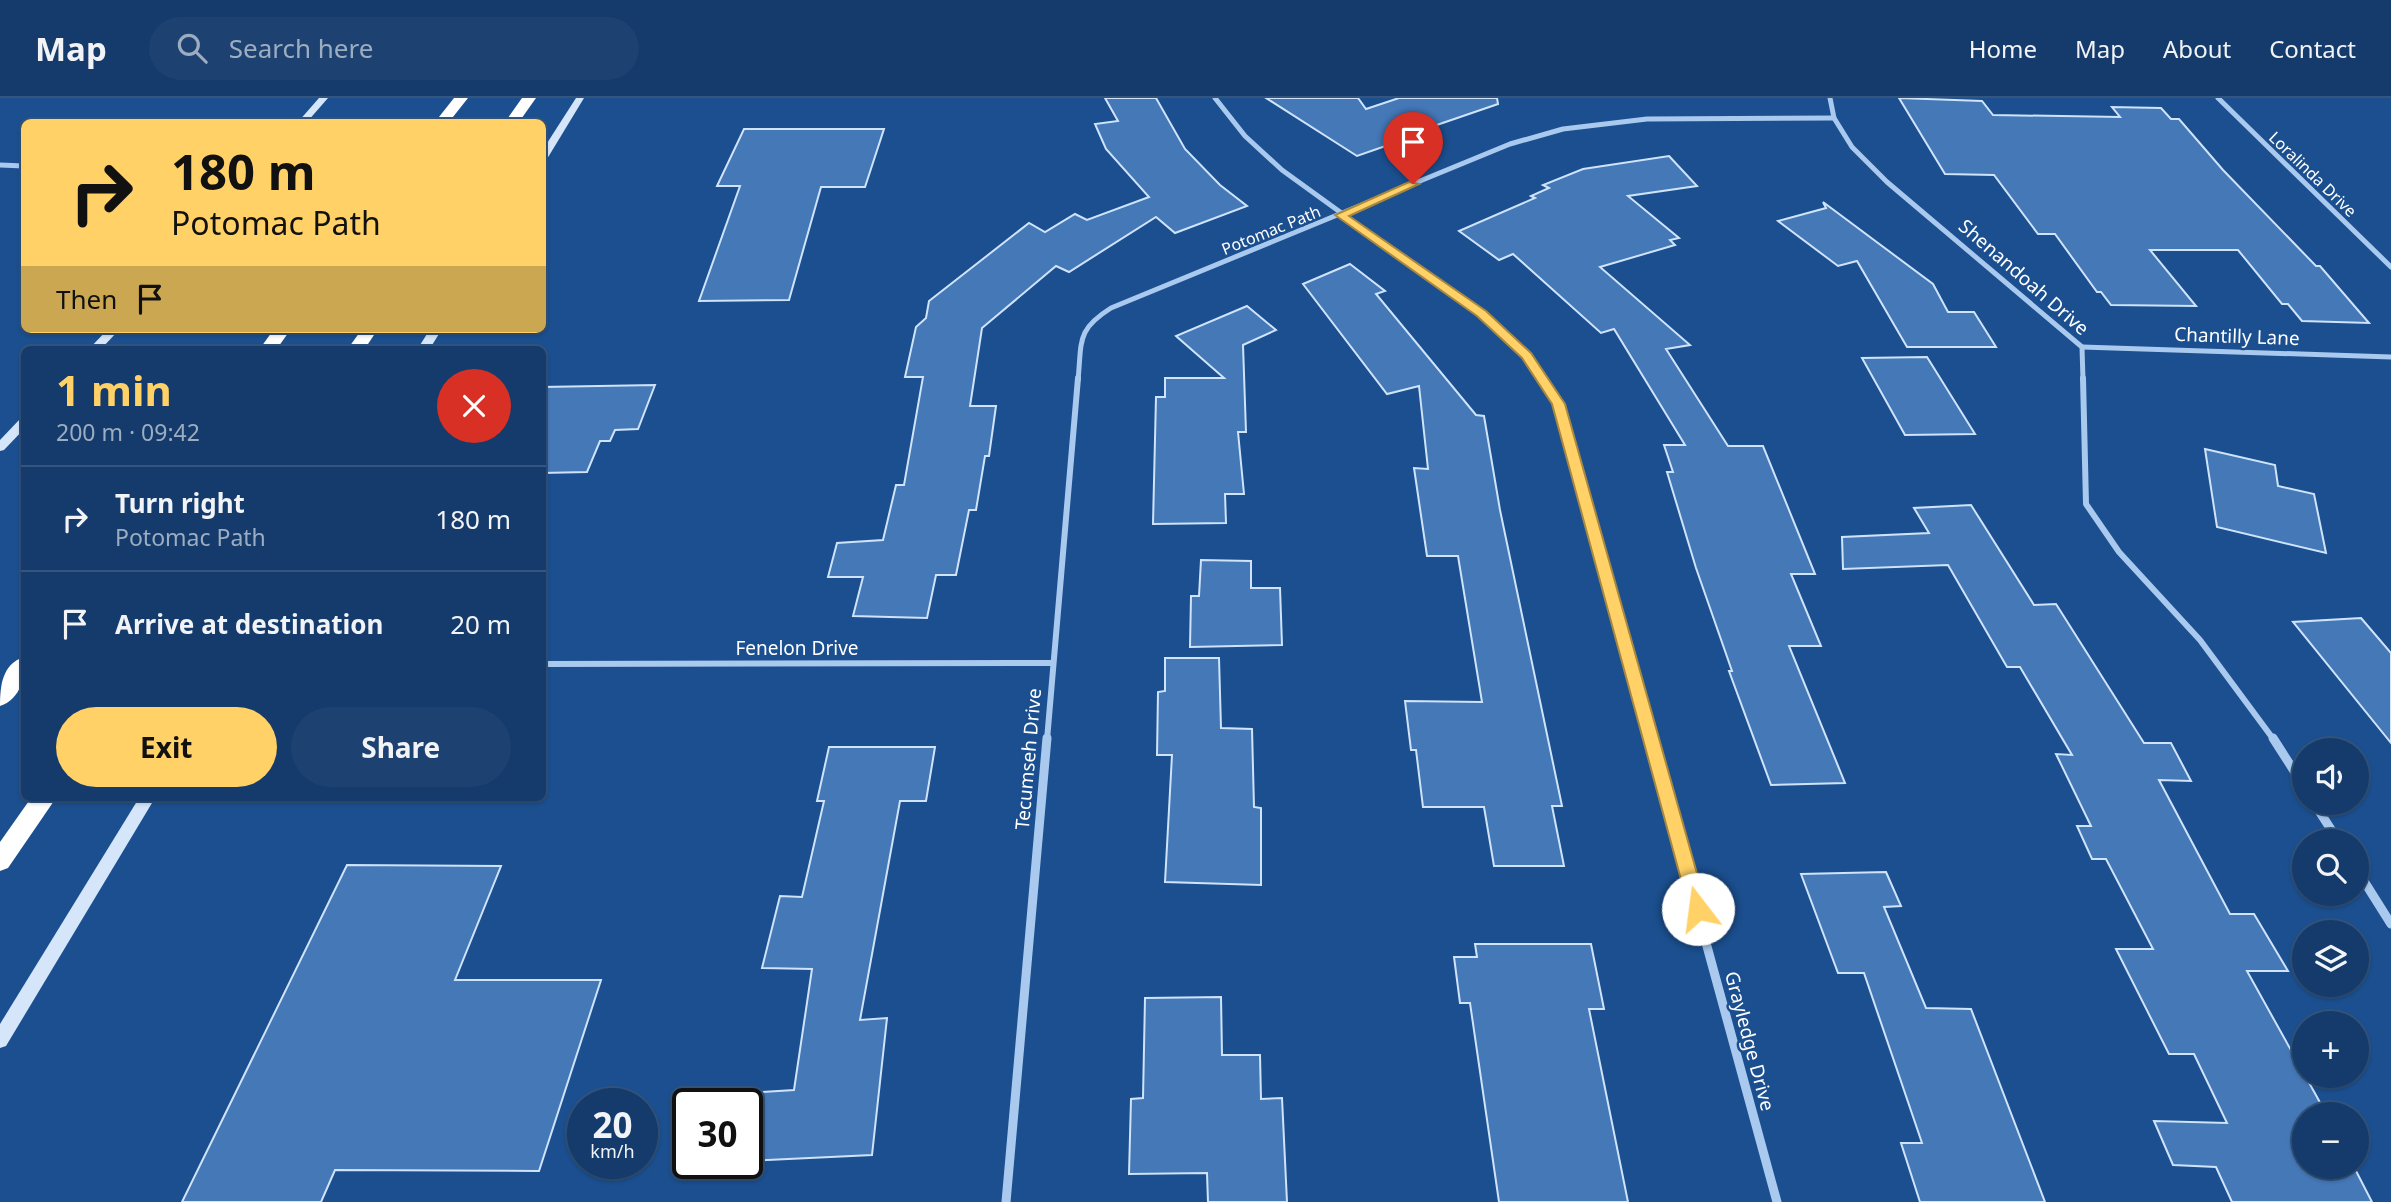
<!DOCTYPE html>
<html lang="en">
<head>
<meta charset="utf-8">
<style>
  body { margin:0; font-family:"Noto Sans",sans-serif; background:#1d4271; color:#f1f3f6; height:100vh; display:flex; flex-direction:column; font-size:26px; white-space:nowrap }
  * { box-sizing:border-box; margin:0 }
  p { font-size:23px; color:#9dadc1 }
  .icon { flex:none; width:38px; height:38px; fill:none; stroke:currentColor; stroke-width:2; stroke-linecap:round; stroke-linejoin:round }
  .map { position:relative; flex:1; overflow:hidden }
  .sheet { position:absolute; left:21px; top:248px; width:525px; height:455px; display:flex; flex-direction:column; background:#143b6b; border-radius:10px; box-shadow:0 2px 5px #0004,0 0 0 2px #33557e }
  .sheet>* { flex:none }
  .banner { position:absolute; left:21px; top:21px; width:525px; height:214px; border-radius:10px; box-shadow:0 2px 5px #0004,0 0 0 2px #33557e; background:#ffd166; color:#111; overflow:hidden }
  .controls { position:absolute; left:2292px; top:640px; display:grid; gap:14px }
  .controls a { display:grid; place-items:center; width:77px; height:77px; border-radius:50%; background:#143b6b; box-shadow:0 2px 5px #0004,0 0 0 2px #33557e; font-size:35px }
  .speed { position:absolute; left:567px; top:990px; display:flex; gap:14px; font-size:35px; font-weight:700; text-align:center }
  .speed>* { display:grid; place-content:center; width:91px; height:91px; border-radius:50%; background:#143b6b; box-shadow:0 2px 5px #0004,0 0 0 2px #33557e; line-height:1 }
  .speed small { font-size:18px; font-weight:400 }
  .speed .limit { border:4px solid #111; border-radius:10px; background:#fff; color:#111 }
  .pin { position:absolute; display:grid; place-items:center; width:60px; height:60px; color:#fff; margin:-72px -30px; border-radius:50% 50% 50% 0; rotate:-45deg; box-shadow:0 0 7px #0007 }
  .pin .icon { rotate:45deg }
  .me { position:absolute; width:77px; margin:-38px; rotate:345deg; stroke-linejoin:round; filter:drop-shadow(0 0 5px #0008) }
  .turn { display:flex; align-items:center; gap:24px; height:147px; padding:0 35px; font-size:32px }
  .turn .icon { width:91px; height:91px; stroke-width:2.5 }
  .turn b { display:block; font-size:49px; line-height:60px }
  .then { display:flex; align-items:center; height:66px; padding:0 35px; background:#0003; gap:14px; font-size:26px }
  .round { display:grid; place-items:center; flex:none; width:74px; height:74px; border-radius:37px; background:#1d4271 }
  .headline { display:flex; align-items:center; justify-content:space-between; height:119px; padding:0 35px }
  h1 { font-size:42px; font-weight:700; line-height:52px; color:#ffd166 }
  .primary-button { display:flex; gap:14px; margin-top:auto; padding:14px 35px }
  .primary-button a { flex:1; height:80px; border-radius:42px; background:#ffd166; color:#111; font-size:28px; font-weight:700; line-height:80px; text-align:center }
  .primary-button a+a { background:#1d4271; color:#f1f3f6 }
  ul { padding:0; list-style:none }
  li { display:flex; align-items:center; gap:21px; height:105px; padding:0 35px; border-top:2px solid #33557e }
  li div { flex:1 }
  li b { display:block; font-size:26px }
  li em { font-style:normal }
  header { display:flex; align-items:center; gap:42px; box-sizing:border-box; height:98px; padding:0 35px; background:#143b6b; border-bottom:2px solid #33557e }
  header strong { font-size:33px }
  nav { display:flex; gap:38px; margin-inline-start:auto; font-size:24px }
  .search { width:490px; height:63px; background:#1d4271; display:flex; align-items:center; gap:18px; box-sizing:border-box; padding:0 24px; border-radius:38px; color:#9dadc1; font-size:26px }
  .map>svg:first-child { display:block }
  .building { fill:#4478b7; stroke:#cfe3fa; stroke-width:2 }
  .lines { fill:none; stroke-linecap:round; stroke-linejoin:round }
  .street-far2 { stroke:#a9c9ee; stroke-width:5 }
  .street-far1 { stroke:#a9c9ee; stroke-width:6 }
  .street { stroke:#a9c9ee; stroke-width:9 }
  .secondary { fill:#d6e6fa; fill-rule:evenodd }
  .highway { fill:#fff; fill-rule:evenodd }
  .route { fill:#ffd166; stroke:#a68842; stroke-width:2 }
  .labels { text-anchor:middle; stroke-width:5; stroke-linejoin:round; paint-order:stroke }
  .far-street-label { font-size:16px; fill:#fff; stroke:#1b4f8f }
  .street-label { font-size:19px; fill:#fff; stroke:#1b4f8f }
</style>
</head>
<body>
<header>
<strong>Map</strong>
<div class="search"><svg class="icon" aria-label="search" viewBox="0 0 24 24"><circle cx="10" cy="10" r="6"/><path d="M15 15l6 6"/></svg>Search here</div>
<nav><a>Home</a><a>Map</a><a>About</a><a>Contact</a></nav>
</header>
<div class="map">
<svg width="2391" height="1104" viewBox="0 0 2391 1104">
  <rect width="100%" height="100%" fill="#1b4f8f"/>
  <g class="building">
    <polygon points="1105,0 1156,0 1185,51 1220,87 1247,108 1175,135 1156,119 1069,174 1056,168 982,230 970,308 996,308 989,358 985,358 976,412 969,412 956,477 936,477 927,520 853,518 863,479 828,479 837,445 883,442 896,387 904,387 923,279 905,279 916,229 926,220 929,203 1029,125 1045,134 1075,116 1087,122 1149,99 1106,51 1095,26 1118,23"/>
    <polygon points="1266,0 1358,0 1366,11 1399,0 1497,0 1498,6 1393,42 1397,44 1357,58"/>
    <polygon points="1899,0 1982,3 1993,17 2120,19 2112,9 2161,10 2171,21 2179,21 2223,72 2316,168 2320,168 2369,225 2302,223 2288,206 2282,206 2238,152 2150,152 2196,208 2111,207 2101,194 2097,194 2055,136 2038,136 1994,77 1945,76"/>
    <polygon points="744,31 884,31 865,89 821,89 789,202 699,203 740,88 717,88"/>
    <polygon points="1669,58 1697,88 1628,98 1679,140 1670,142 1675,147 1600,169 1690,247 1666,251 1728,348 1763,348 1815,476 1791,476 1821,548 1789,548 1845,685 1771,687 1729,573 1732,573 1696,470 1667,374 1673,374 1664,347 1685,347 1614,231 1601,235 1513,156 1499,162 1459,133 1535,100 1531,98 1549,90 1543,87 1583,71"/>
    <polygon points="1823,104 1933,186 1948,214 1974,214 1996,249 1907,249 1857,163 1838,168 1778,123 1826,110"/>
    <polygon points="1350,166 1385,193 1376,196 1476,317 1484,318 1500,412 1562,708 1552,708 1564,768 1494,768 1484,709 1423,709 1416,652 1411,652 1405,603 1482,604 1458,458 1427,458 1414,370 1428,371 1419,288 1387,296 1303,186"/>
    <polygon points="1247,208 1276,232 1243,247 1246,334 1238,334 1244,396 1225,396 1226,425 1153,426 1156,299 1165,299 1165,280 1224,280 1176,238"/>
    <polygon points="1927,259 1975,336 1905,337 1862,260"/>
    <polygon points="655,287 638,331 615,332 610,343 600,343 587,374 542,375 542,289"/>
    <polygon points="2205,351 2275,367 2278,388 2314,396 2326,455 2217,429"/>
    <polygon points="1971,407 2034,507 2056,506 2144,645 2171,645 2191,683 2159,682 2230,816 2254,816 2288,873 2247,873 2327,1017 2305,1017 2305,1069 2354,1069 2372,1104 2232,1104 2216,1069 2173,1067 2154,1023 2227,1025 2194,956 2169,956 2116,851 2153,851 2106,761 2092,761 2077,728 2091,728 2056,656 2072,657 2020,569 2007,569 1948,467 1843,471 1842,439 1929,435 1914,410"/>
    <polygon points="1201,462 1251,463 1251,490 1280,490 1282,547 1190,549 1191,498 1199,498"/>
    <polygon points="2361,520 2391,555 2391,645 2293,524"/>
    <polygon points="1165,560 1219,560 1221,630 1252,631 1254,709 1261,710 1261,787 1165,784 1172,657 1157,657 1158,594 1165,593"/>
    <polygon points="829,649 935,649 926,703 900,703 860,922 887,920 872,1057 748,1063 760,994 794,992 812,871 762,870 780,798 802,799 824,703 817,703"/>
    <polygon points="347,767 501,768 455,882 601,882 539,1073 335,1072 321,1104 182,1104"/>
    <polygon points="1886,774 1901,808 1884,809 1926,910 1971,911 2045,1104 1920,1104 1901,1045 1922,1045 1864,875 1838,875 1801,776"/>
    <polygon points="1475,846 1591,846 1604,911 1589,911 1628,1104 1499,1104 1470,905 1460,905 1454,859 1477,859"/>
    <polygon points="1221,899 1222,957 1260,957 1261,1001 1282,1000 1287,1104 1208,1104 1207,1075 1129,1076 1131,1001 1143,1000 1145,900"/>
  </g>
  <g class="lines">
    <g class="street-far2">
      <polyline points="1215,0 1245,38 1282,72 1481,216 1526,258 1542,282"/>
      <polyline points="1830,0 1834,20 1852,49 1887,84 2082,249 2083,282"/>
      <polyline points="2218,0 2391,169"/>
      <polyline points="0,67 24,68"/>
      <polyline points="2082,249 2391,259"/>
      <path d="M1078,282C1082,243 1076,232 1111,210L1510,46L1563,31L1647,21L1834,20"/>
    </g>
    <g class="street-far1">
      <polyline points="1541,280 1558,306 1650,642"/>
      <polyline points="2083,280 2086,406 2119,454 2200,542 2274,642"/>
      <polyline points="542,566 1052,565"/>
      <polyline points="1047,642 1078,280"/>
    </g>
    <g class="street">
      <polyline points="1650,640 1777,1104"/>
      <polyline points="2273,640 2305,690"/>
      <polyline points="2314,705 2339,744"/>
      <polyline points="2357,772 2391,826"/>
      <polyline points="1006,1104 1047,640"/>
    </g>
    <g class="secondary">
      <polygon points="319,0 328,0 307,24 298,24"/>
      <polygon points="576,0 584,0 547,61 542,64 542,53"/>
      <polygon points="108,231 120,231 100,252 88,252"/>
      <polygon points="430,231 442,231 429,252 417,252"/>
      <polygon points="24,320 24,331 4,352 0,353 0,342 20,321"/>
      <polygon points="139,700 155,700 6,948 0,950 0,926"/>
    </g>
    <g class="highway">
      <polygon points="454,0 468,0 449,24 435,24"/>
      <polygon points="522,0 536,0 519,24 505,24"/>
      <polygon points="274,231 291,231 276,252 259,252"/>
      <polygon points="362,231 378,231 364,252 347,252"/>
      <path d="M24,559C26,578 21,601 0,608C0,588 2,566 24,559Z"/>
      <polygon points="31,700 56,700 8,770 0,773 0,744"/>
    </g>
  </g>
  <polygon class="route" points="1409,84 1419,86 1349,118 1486,213 1531,255 1565,306 1707,811 1705,817 1698,820 1691,817 1689,811 1552,306 1522,260 1477,218 1335,117"/>
  <g class="labels">
    <g class="far-street-label">
      <text transform="translate(2313 76) rotate(44)" y="6">Loralinda Drive</text>
      <text transform="translate(1271 132) rotate(-22)" y="6">Potomac Path</text>
    </g>
    <g class="street-label">
      <text transform="translate(2024 179) rotate(41)" y="7">Shenandoah Drive</text>
      <text transform="translate(2237 238) rotate(2)" y="7">Chantilly Lane</text>
      <text x="797" y="557">Fenelon Drive</text>
      <text transform="translate(1028 661) rotate(-85)" y="7">Tecumseh Drive</text>
      <text transform="translate(1750 943) rotate(75)" y="7">Grayledge Drive</text>
    </g>
  </g>
</svg>
<div class="controls">
<a><svg class="icon" aria-label="sound" viewBox="0 0 24 24"><path d="M4 9h4l5-4v14l-5-4H4zM17 9q2 3 0 6"/></svg></a>
<a><svg class="icon" aria-label="search" viewBox="0 0 24 24"><circle cx="10" cy="10" r="6"/><path d="M15 15l6 6"/></svg></a>
<a><svg class="icon" aria-label="layers" viewBox="0 0 24 24"><path d="M12 4l9 5-9 5-9-5zM3 14l9 5 9-5"/></svg></a>
<a>+</a>
<a>−</a>
</div>
<div class="speed"><div>20<small>km/h</small></div><div class="limit">30</div></div>
<div class="pin" style="left:1413px;top:86px;background:#d93025"><svg class="icon" aria-label="arrive" viewBox="0 0 24 24"><path d="M6 21V4h12l-3 4 3 4H6"/></svg></div>
<svg class="me" style="left:1698px;top:811px" viewBox="-20 -20 40 40"><circle r="19" fill="#fff"/><path d="M0-13L10 11 0 6-10 11z" fill="#ffd166"/></svg>
<div class="banner">
<div class="turn"><svg class="icon" aria-label="right" viewBox="0 0 24 24"><path d="M7 20v-9h11M14 6l5 5-5 5"/></svg><div><b>180 m</b>Potomac Path</div></div>
<div class="then">Then<svg class="icon" aria-label="arrive" viewBox="0 0 24 24"><path d="M6 21V4h12l-3 4 3 4H6"/></svg></div>
</div>
<section class="sheet">
<div class="headline"><div><h1>1 min</h1><p>200 m · 09:42</p></div><a class="round" style="background:#d93025;color:#fff"><svg class="icon" aria-label="close" viewBox="0 0 24 24"><path d="M6 6l12 12M18 6L6 18"/></svg></a></div>
<ul>
<li><svg class="icon" aria-label="right" viewBox="0 0 24 24"><path d="M7 20v-9h11M14 6l5 5-5 5"/></svg><div><b>Turn right</b><p>Potomac Path</p></div><em>180 m</em></li>
<li><svg class="icon" aria-label="arrive" viewBox="0 0 24 24"><path d="M6 21V4h12l-3 4 3 4H6"/></svg><div><b>Arrive at destination</b></div><em>20 m</em></li>
</ul>
<div class="primary-button"><a>Exit</a><a>Share</a></div>
</section>
</div>
</body>
</html>
